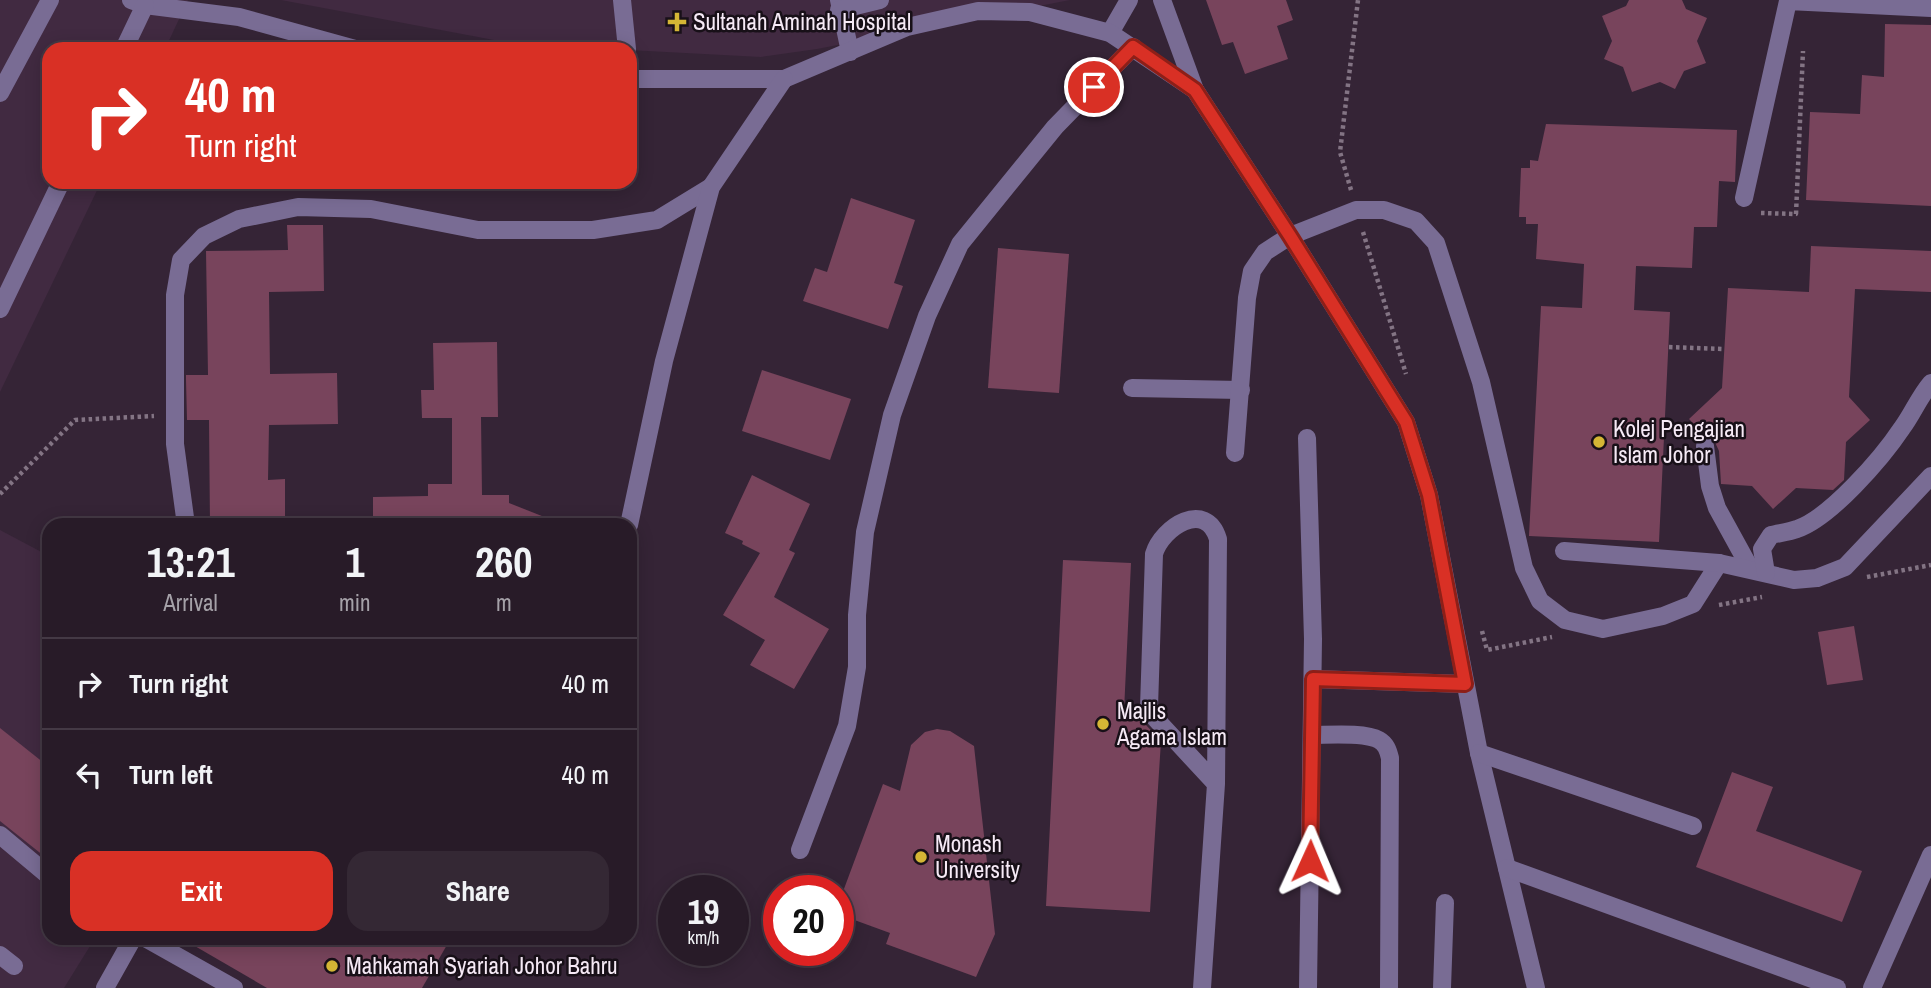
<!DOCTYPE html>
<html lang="en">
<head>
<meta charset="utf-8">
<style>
  body { margin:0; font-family:"Archivo Narrow",sans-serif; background:#342834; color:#f1f3f6; height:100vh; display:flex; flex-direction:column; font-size:26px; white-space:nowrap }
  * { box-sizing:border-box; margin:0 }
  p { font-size:23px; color:#a5a1a8 }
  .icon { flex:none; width:38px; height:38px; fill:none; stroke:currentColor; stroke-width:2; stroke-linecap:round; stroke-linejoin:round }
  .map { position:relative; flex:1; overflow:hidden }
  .side { position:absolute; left:42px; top:518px; width:595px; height:427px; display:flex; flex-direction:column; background:#281b28; border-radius:21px; box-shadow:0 4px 18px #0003,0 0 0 2px #443945 }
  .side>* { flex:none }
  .guide { position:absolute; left:42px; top:42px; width:595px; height:147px; border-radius:21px; box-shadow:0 4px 18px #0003,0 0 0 2px #443945; background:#d93025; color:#fff; overflow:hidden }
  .speed { position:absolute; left:658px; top:875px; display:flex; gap:14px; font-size:35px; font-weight:700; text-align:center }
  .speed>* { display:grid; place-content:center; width:91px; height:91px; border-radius:50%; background:#281b28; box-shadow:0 4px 18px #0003,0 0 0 2px #443945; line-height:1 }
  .speed small { font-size:18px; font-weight:400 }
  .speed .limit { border:10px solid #d22; background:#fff; color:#111 }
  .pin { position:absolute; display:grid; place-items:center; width:60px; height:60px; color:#fff; margin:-30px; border:4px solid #fff; border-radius:50%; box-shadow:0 2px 7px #0007 }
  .me { position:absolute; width:77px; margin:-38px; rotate:1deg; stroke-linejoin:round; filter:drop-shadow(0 0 5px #0008) }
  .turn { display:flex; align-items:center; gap:24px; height:147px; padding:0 28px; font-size:32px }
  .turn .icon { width:91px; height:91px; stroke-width:2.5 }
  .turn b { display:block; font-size:49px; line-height:60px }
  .eta { display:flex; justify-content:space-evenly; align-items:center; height:119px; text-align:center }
  .eta b { font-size:42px; font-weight:800; line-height:49px }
  .cta { display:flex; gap:14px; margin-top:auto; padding:14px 28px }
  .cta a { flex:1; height:80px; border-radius:21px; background:#d93025; color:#fff; font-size:28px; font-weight:800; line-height:80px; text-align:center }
  .cta a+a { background:#342834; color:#f1f3f6 }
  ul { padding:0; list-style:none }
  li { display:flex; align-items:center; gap:21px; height:91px; padding:0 28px; border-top:2px solid #443945 }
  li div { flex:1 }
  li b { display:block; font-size:26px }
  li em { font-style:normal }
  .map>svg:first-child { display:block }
  .built { fill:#412a41 }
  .building { fill:#78445c }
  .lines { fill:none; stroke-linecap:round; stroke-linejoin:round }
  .path { stroke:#837484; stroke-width:4.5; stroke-dasharray:3.5 3.5; stroke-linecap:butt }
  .minor { stroke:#796c94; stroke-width:18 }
  .route-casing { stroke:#8d1f18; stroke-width:18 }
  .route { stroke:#d93025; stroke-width:12 }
  .poi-dot { fill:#d4b635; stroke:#181018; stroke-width:2.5 }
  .labels { text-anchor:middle; stroke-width:5; stroke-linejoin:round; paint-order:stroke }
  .poi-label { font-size:23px; fill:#f6eaf6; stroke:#181018; text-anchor:start }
</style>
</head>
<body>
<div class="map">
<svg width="1931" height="988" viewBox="0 0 1931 988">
  <rect width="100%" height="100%" fill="#352436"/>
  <g class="built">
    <polygon points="0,0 188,0 165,49 49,49 49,182 101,182 0,392"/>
    <polygon points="281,0 1070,0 817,49 761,57 515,44"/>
    <polygon points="0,530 49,556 49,938 95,938 64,988 0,988"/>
  </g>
  <g class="building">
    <polygon points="1206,0 1286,0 1293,20 1277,26 1288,59 1245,74 1233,42 1222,45"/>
    <polygon points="1629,0 1682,0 1686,9 1707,18 1697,41 1706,63 1684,71 1675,89 1660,82 1632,92 1623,67 1604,59 1612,41 1602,16 1626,6"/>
    <polygon points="1885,24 1931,25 1931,206 1806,200 1810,112 1860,114 1862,75 1884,77"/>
    <polygon points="1546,124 1737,130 1735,182 1719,181 1717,227 1694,227 1692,268 1636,266 1634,310 1670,312 1659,542 1529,536 1541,306 1582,308 1584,264 1536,259 1538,224 1526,224 1526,217 1519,217 1521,168 1530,168 1530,160 1538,161"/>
    <polygon points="851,198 915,220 894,283 903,286 888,329 803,301 815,268 827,272"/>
    <polygon points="287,225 323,225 324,291 269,292 270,374 337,373 338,424 269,425 268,480 285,479 285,525 210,525 209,420 187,420 186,380 186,375 208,375 206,251 288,250"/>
    <polygon points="1811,246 1931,251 1931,292 1855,289 1849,397 1870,420 1846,442 1844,480 1833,490 1796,488 1773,509 1752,486 1721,484 1719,451 1714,440 1704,435 1689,419 1722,388 1728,288 1809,292"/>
    <polygon points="998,248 1069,254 1059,393 988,388"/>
    <polygon points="497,342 498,417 481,417 482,495 509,495 509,503 557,522 373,525 373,497 428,496 428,484 452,484 452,418 422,418 421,390 434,390 433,343"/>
    <polygon points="762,370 851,399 830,460 742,431"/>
    <polygon points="752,475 810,504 789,550 795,553 774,597 829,629 794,689 750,665 765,640 723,615 760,553 742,544 743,541 725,533"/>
    <polygon points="1063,560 1131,563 1124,711 1139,711 1145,724 1161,741 1150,912 1046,906"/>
    <polygon points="1854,626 1863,680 1827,685 1818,632"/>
    <polygon points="0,728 49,767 49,860 0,821"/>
    <polygon points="937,729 950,731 974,746 995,934 976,977 886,944 890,933 838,914 838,905 883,784 900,791 911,745 925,732"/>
    <polygon points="1732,772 1773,787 1756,831 1862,871 1842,922 1696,867"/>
    <polygon points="181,938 451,938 422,988 267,988"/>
  </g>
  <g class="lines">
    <g class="path">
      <polyline points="1351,190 1340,152 1358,0"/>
      <polyline points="1761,213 1796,214 1803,51"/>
      <polyline points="1363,232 1406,374"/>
      <polyline points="1669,347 1724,349"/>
      <polyline points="0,494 75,420 154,416"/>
      <polyline points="1867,577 1931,565"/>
      <polyline points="1719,605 1762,597"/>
      <polyline points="1482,631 1487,650 1552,637"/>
    </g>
    <g class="minor">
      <polyline points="131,0 145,5 239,17 355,49"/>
      <polyline points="622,0 627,49"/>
      <polyline points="839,0 850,52"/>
      <polyline points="1162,0 1195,90 1290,236 1406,422 1429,495 1479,753 1536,988"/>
      <polyline points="839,10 880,0"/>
      <polyline points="1110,33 1129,0"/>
      <polyline points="124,49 145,5"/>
      <polyline points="630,79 784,79 907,27 978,11 1030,12 1110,33 1195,90"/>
      <polyline points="0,93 50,0"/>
      <polyline points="1744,198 1788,1 1931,8"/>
      <polyline points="0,309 61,182"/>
      <polyline points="1132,388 1241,390"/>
      <polyline points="1307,438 1313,639 1308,988"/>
      <polyline points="1705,446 1710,486 1717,508 1750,568"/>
      <polyline points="1235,453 1247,298 1252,271 1265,252 1290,236 1356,210 1384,210 1416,221 1436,243 1481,382 1524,568 1540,601 1565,620 1603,629 1663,616 1693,604 1719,563"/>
      <polyline points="186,525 175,444 175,295 181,260 204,236 239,219 298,207 371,209 478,230 593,230 657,220 711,187"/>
      <polyline points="629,525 664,361 711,187 784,79"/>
      <polyline points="1564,551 1719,563 1794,580 1817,578 1845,567 1931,476"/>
      <path d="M1766,573L1762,549L1771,535C1779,533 1789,532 1797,529C1830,518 1882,458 1902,428C1913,413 1919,397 1931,383"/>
      <polyline points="1313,679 1465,684"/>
      <path d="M1312,735C1329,735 1365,732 1379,740C1386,744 1388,750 1390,758L1389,988"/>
      <polyline points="1479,753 1693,826"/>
      <polyline points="0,835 49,876"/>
      <polyline points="800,850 847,726 857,667 857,615 865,532 892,415 927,316 960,244 1055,127 1133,47"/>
      <polyline points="1507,868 1837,988"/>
      <polyline points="145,938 234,988"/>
      <polyline points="0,955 14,966"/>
      <polyline points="105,988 133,938"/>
      <path d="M1202,988L1216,784L1218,539C1206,499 1162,527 1154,554L1149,707L1154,717L1216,784"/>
      <polyline points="1442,988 1445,903"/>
      <polyline points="1872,988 1931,855"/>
    </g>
  </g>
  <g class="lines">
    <g class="route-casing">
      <polyline id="route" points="1094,87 1133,47 1195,90 1290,236 1406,422 1429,495 1465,684 1313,679 1310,861"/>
    </g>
    <use href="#route" class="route"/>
  </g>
  <g class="poi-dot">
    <path d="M673.5 11.5h7v7h7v7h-7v7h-7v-7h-7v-7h7z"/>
    <circle cx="1599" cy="442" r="7"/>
    <circle cx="1103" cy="724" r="7"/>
    <circle cx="921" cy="857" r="7"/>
    <circle cx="332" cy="966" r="7"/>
  </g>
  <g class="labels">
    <g class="poi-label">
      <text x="693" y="30">Sultanah Aminah Hospital</text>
      <text x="1613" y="437">Kolej Pengajian<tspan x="1613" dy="26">Islam Johor</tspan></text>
      <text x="1117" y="719">Majlis<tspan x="1117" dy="26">Agama Islam</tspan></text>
      <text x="935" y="852">Monash<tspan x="935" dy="26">University</tspan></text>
      <text x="346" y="974">Mahkamah Syariah Johor Bahru</text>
    </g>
  </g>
</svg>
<div class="speed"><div>19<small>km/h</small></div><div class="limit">20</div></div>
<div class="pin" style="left:1094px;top:87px;background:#d93025"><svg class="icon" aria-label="arrive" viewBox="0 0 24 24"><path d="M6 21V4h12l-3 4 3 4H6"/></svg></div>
<svg class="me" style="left:1310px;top:861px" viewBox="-20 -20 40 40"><path d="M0-17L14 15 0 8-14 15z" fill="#d93025" stroke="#fff" stroke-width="4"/></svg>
<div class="guide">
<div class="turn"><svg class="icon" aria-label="right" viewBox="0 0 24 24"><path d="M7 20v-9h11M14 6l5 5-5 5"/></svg><div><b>40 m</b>Turn right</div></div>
</div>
<section class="side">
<div class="eta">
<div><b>13:21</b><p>Arrival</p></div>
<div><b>1</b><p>min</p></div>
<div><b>260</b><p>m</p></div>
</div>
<ul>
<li><svg class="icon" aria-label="right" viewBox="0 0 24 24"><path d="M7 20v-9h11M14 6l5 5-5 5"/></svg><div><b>Turn right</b></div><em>40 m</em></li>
<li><svg class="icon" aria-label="left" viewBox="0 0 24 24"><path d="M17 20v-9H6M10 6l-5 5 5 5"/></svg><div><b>Turn left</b></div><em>40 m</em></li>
</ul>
<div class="cta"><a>Exit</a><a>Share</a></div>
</section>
</div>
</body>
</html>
